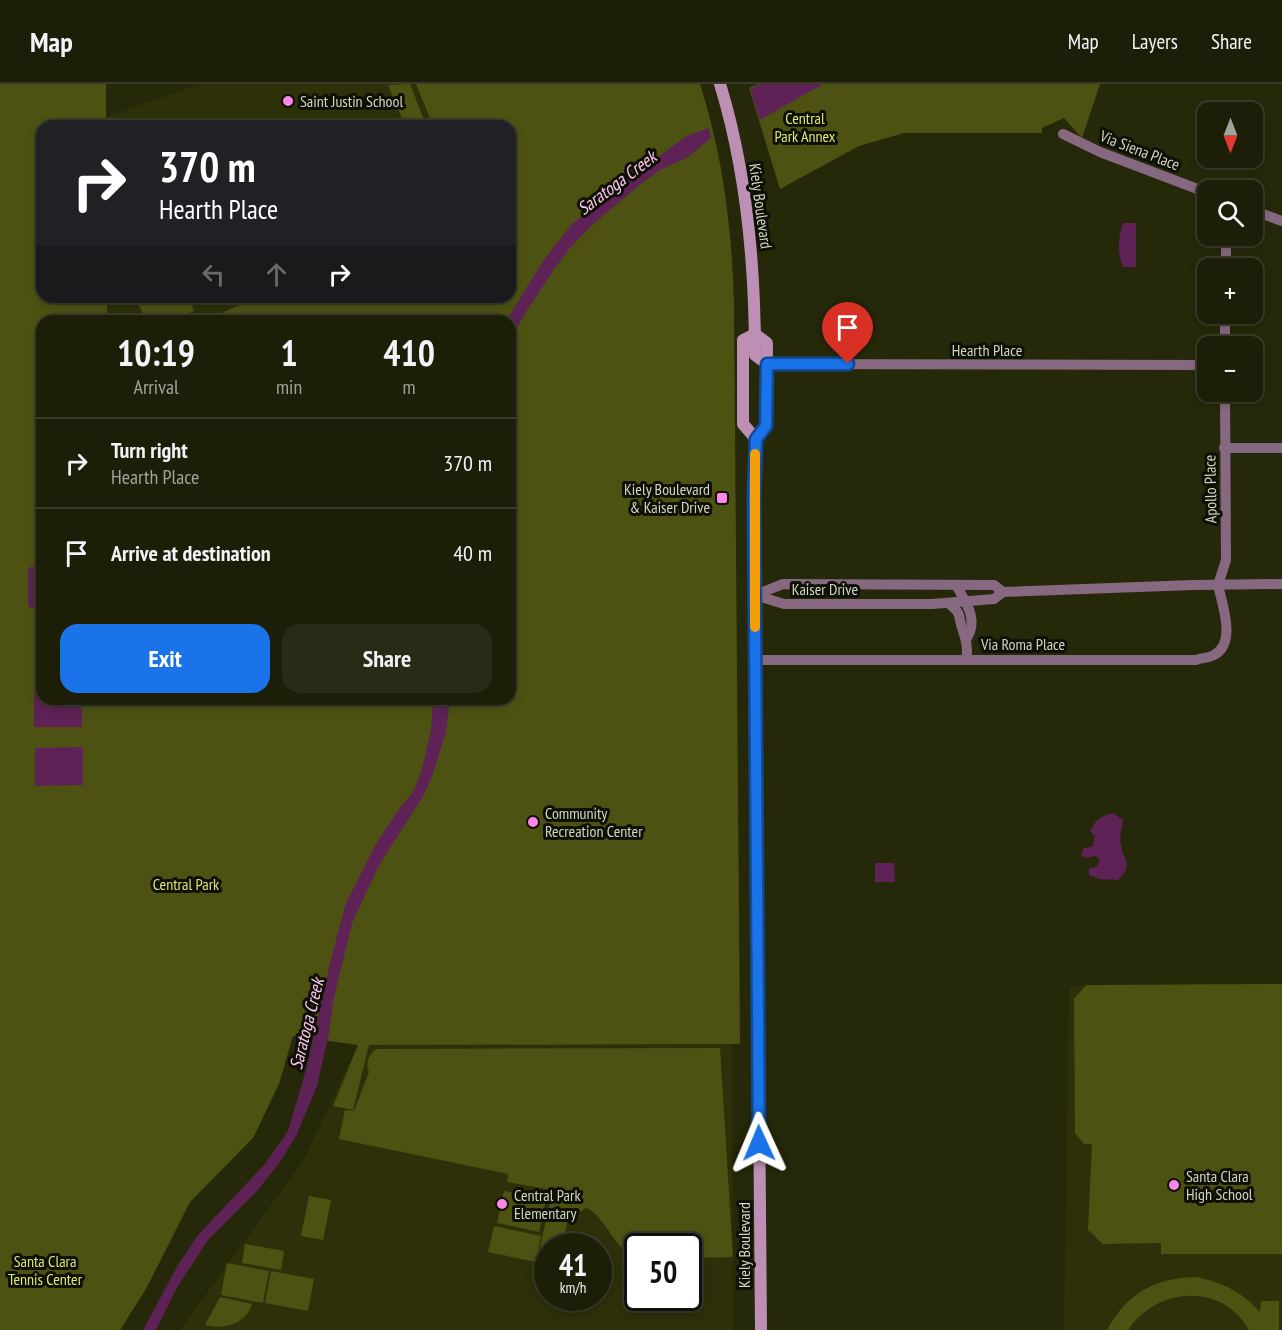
<!DOCTYPE html>
<html lang="en">
<head>
<meta charset="utf-8">
<style>
  body { margin:0; font-family:"PT Sans Narrow",sans-serif; background:#292b16; color:#f1f3f6; height:100vh; display:flex; flex-direction:column; font-size:22px; white-space:nowrap }
  * { box-sizing:border-box; margin:0 }
  p { font-size:20px; color:#a0a29c }
  .icon { flex:none; width:33px; height:33px; fill:none; stroke:currentColor; stroke-width:2; stroke-linecap:round; stroke-linejoin:round }
  .map { position:relative; flex:1; overflow:hidden }
  .details { position:absolute; left:36px; top:231px; width:480px; height:390px; display:flex; flex-direction:column; background:#1c1e08; border-radius:18px; box-shadow:0 3px 9px #0003,0 0 0 2px #3a3c29 }
  .details>* { flex:none }
  .hud { position:absolute; left:36px; top:36px; width:480px; height:183px; border-radius:18px; box-shadow:0 3px 9px #0003,0 0 0 2px #3a3c29; background:#202124; color:#fff; overflow:hidden }
  .needle { width:39px; rotate:180deg }
  .tools { position:absolute; left:1197px; top:18px; display:grid; gap:12px }
  .tools a { display:grid; place-items:center; width:66px; height:66px; border-radius:12px; background:#1c1e08; box-shadow:0 3px 9px #0003,0 0 0 2px #3a3c29; font-size:30px }
  .speed { position:absolute; left:534px; top:1149px; display:flex; gap:12px; font-size:30px; font-weight:700; text-align:center }
  .speed>* { display:grid; place-content:center; width:78px; height:78px; border-radius:50%; background:#1c1e08; box-shadow:0 3px 9px #0003,0 0 0 2px #3a3c29; line-height:1 }
  .speed small { font-size:15px; font-weight:400 }
  .speed .limit { border:3px solid #111; border-radius:9px; background:#fff; color:#111 }
  .pin { position:absolute; display:grid; place-items:center; width:51px; height:51px; color:#fff; margin:-62px -26px; border-radius:50% 50% 50% 0; rotate:-45deg; box-shadow:0 0 6px #0007 }
  .pin .icon { rotate:45deg }
  .me { position:absolute; width:66px; margin:-33px; rotate:359deg; stroke-linejoin:round; filter:drop-shadow(0 0 4px #0008) }
  .turn { display:flex; align-items:center; gap:21px; height:126px; padding:0 24px; font-size:27px }
  .turn .icon { width:78px; height:78px; stroke-width:2.5 }
  .turn b { display:block; font-size:42px; line-height:51px }
  .lanes { display:flex; align-items:center; height:57px; padding:0 24px; background:#0003; justify-content:center; gap:30px; direction:ltr }
  .lanes .off { opacity:.35 }
  .eta { display:flex; justify-content:space-evenly; align-items:center; height:102px; text-align:center }
  .eta b { font-size:36px; font-weight:600; line-height:42px }
  .primary-button { display:flex; gap:12px; margin-top:auto; padding:12px 24px }
  .primary-button a { flex:1; height:69px; border-radius:18px; background:#1a73e8; color:#fff; font-size:24px; font-weight:600; line-height:69px; text-align:center }
  .primary-button a+a { background:#292b16; color:#f1f3f6 }
  ul { padding:0; list-style:none }
  li { display:flex; align-items:center; gap:18px; height:90px; padding:0 24px; border-top:2px solid #3a3c29 }
  li div { flex:1 }
  li b { display:block; font-size:22px }
  li em { font-style:normal }
  header { display:flex; align-items:center; gap:36px; box-sizing:border-box; height:84px; padding:0 30px; background:#1c1e08; border-bottom:2px solid #3a3c29 }
  header strong { font-size:28px }
  nav { display:flex; gap:33px; margin-inline-start:auto; font-size:21px }
  .map>svg:first-child { display:block }
  .built { fill:#2d3009; fill-rule:evenodd }
  .green { fill:#4d5213 }
  .water { fill:#5e2256 }
  .lines { fill:none; stroke-linecap:round; stroke-linejoin:round }
  .minor { stroke:#866980; stroke-width:10 }
  .secondary { stroke:#be8fb5; stroke-width:12 }
  .route-casing { stroke:#114b97; stroke-width:15 }
  .route { stroke:#1a73e8; stroke-width:10 }
  .slow { stroke:#f59e0b; stroke-width:10 }
  .poi-dot { fill:#f987e8; stroke:#0f1005; stroke-width:2 }
  .labels { text-anchor:middle; stroke-width:6; stroke-linejoin:round; paint-order:stroke }
  .poi-label { font-size:16px; fill:#d2d5c3; stroke:#0f1005; text-anchor:start }
  .park-label { font-size:16px; fill:#dce774; stroke:#0f1005 }
  .street-label { font-size:16px; fill:#d2d5c3; stroke:#0f1005 }
  .water-label { font-size:18px; font-style:italic; fill:#fec7f3; stroke:#0f1005 }
</style>
</head>
<body>
<header>
<strong>Map</strong>
<nav><a>Map</a><a>Layers</a><a>Share</a></nav>
</header>
<div class="map">
<svg width="1282" height="1246" viewBox="0 0 1282 1246">
  <rect width="100%" height="100%" fill="#26280a"/>
  <g class="built">
    <polygon points="200,0 416,0 433,42 106,42 106,33"/>
    <polygon points="107,213 257,213 204,237 107,237"/>
    <polygon points="1282,900 1282,1246 1064,1246 1069,902"/>
    <path d="M732,960L733,1246H180L303,1077L358,961ZM548,1162H598V1214H548ZM638,1162H688V1214H638Z"/>
  </g>
  <g class="green">
    <path d="M0,0H106V42H42V213H107V237H42V615H510V237H204L257,213H510V42H433L416,0H700C723,72 732,145 734,220L740,960L369,961L353,1026L333,1022L358,961L293,952L279,1000L253,1054L190,1118L146,1205L120,1246H0Z"/>
    <polygon points="410,0 426,41 405,42 388,1"/>
    <polygon points="758,0 1100,0 1082,54 1064,34 1042,44 1042,49 904,49 859,62 780,105 749,4"/>
    <polygon points="145,213 189,213 194,227 169,237 146,237 137,216"/>
    <polygon points="1282,900 1282,1170 1161,1170 1161,1159 1103,1160 1088,1146 1092,1060 1084,1060 1075,1049 1074,915 1086,901"/>
    <path d="M720,964L733,1173L689,1174L688,1162H638L637,1175C613,1164 608,1136 586,1123L582,1127L569,1131L562,1162H548L547,1178L540,1177L539,1170L542,1171L546,1168V1165L540,1163L553,1106L507,1098L508,1090L339,1055L345,1026L354,1027L369,988C365,979 369,971 376,965Z"/>
    <polygon points="504,1107 546,1116 539,1148 497,1139"/>
    <polygon points="309,1112 331,1116 323,1156 301,1152"/>
    <polygon points="494,1142 541,1152 536,1178 488,1168"/>
    <polygon points="245,1160 284,1167 281,1186 242,1179"/>
    <polygon points="227,1179 269,1187 263,1219 221,1211"/>
    <polygon points="271,1187 314,1195 308,1227 265,1219"/>
    <path d="M1197,1193C1224,1199 1242,1208 1260,1228L1261,1217H1279V1246H1249C1222,1198 1157,1203 1128,1246H1107C1128,1208 1155,1194 1197,1193Z"/>
    <path d="M220,1213L252,1220C246,1240 224,1246 205,1241Z"/>
  </g>
  <g class="water">
    <polygon points="761,0 823,0 760,36 750,5"/>
    <polygon points="709,44 711,54 688,73 660,86 637,103 591,142 569,165 555,184 524,231 510,258 510,237 506,237 543,177 572,140 686,52"/>
    <path d="M1123,139H1136V183H1123C1117,167 1118,155 1123,139Z"/>
    <polygon points="42,482 42,524 31,524 28,522 28,485 30,483"/>
    <polygon points="34,538 42,538 42,615 82,615 82,643 34,643"/>
    <polygon points="433,615 450,615 446,648 431,695 422,714 379,781 352,839 333,918 329,949 317,1002 296,1052 280,1078 257,1107 208,1156 176,1205 156,1246 143,1246 178,1181 198,1151 265,1080 288,1047 306,986 332,871 346,819 377,758 399,725 413,708 421,689 431,646"/>
    <polygon points="83,663 83,701 35,702 35,664"/>
    <path d="M1113,729L1123,736C1122,743 1119,753 1121,761C1124,779 1134,780 1118,796L1099,795L1089,791V785L1097,782L1100,776L1096,772L1085,774L1081,771L1084,764L1093,762L1095,752L1090,747C1096,735 1101,732 1113,729Z"/>
    <polygon points="875,779 894,779 895,798 875,798"/>
  </g>
  <g class="lines">
    <g class="minor">
      <polyline points="1063,50 1100,68 1208,109"/>
      <polyline points="1252,126 1282,137"/>
      <polyline points="1226,184 1226,152"/>
      <polyline points="1225,262 1225,230"/>
      <polyline points="767,280 1208,281"/>
      <polyline points="1224,364 1282,364"/>
      <path d="M956,501C965,517 979,535 967,554"/>
      <polyline points="1218,501 1226,476 1225,308"/>
      <polyline points="755,511 784,520 932,520 994,515 1003,508 1193,501 1282,500"/>
      <polyline points="755,511 783,500 994,501 1003,508"/>
      <path d="M948,519C964,531 957,532 963,547C967,558 967,563 967,575"/>
      <path d="M756,576H1196C1201,574 1209,574 1214,571C1237,559 1222,520 1218,501"/>
    </g>
    <g class="secondary">
      <path d="M720,0C747,88 755,179 755,271L767,280"/>
      <polyline points="755,250 767,259 766,342 756,355 754,414 761,1246"/>
      <polyline points="755,250 743,256 743,340 756,355"/>
    </g>
  </g>
  <g class="lines">
    <g class="route-casing">
      <polyline id="route" points="759,1059 754,414 756,355 766,342 767,280 848,280"/>
    </g>
    <use href="#route" class="route"/>
    <polyline class="slow" points="755,370 755,543"/>
  </g>
  <g class="poi-dot">
    <circle cx="288" cy="17" r="6"/>
    <rect x="716" y="408" width="12" height="12" rx="3"/>
    <circle cx="533" cy="738" r="6"/>
    <circle cx="1174" cy="1101" r="6"/>
    <circle cx="502" cy="1120" r="6"/>
  </g>
  <g class="labels">
    <g class="poi-label">
      <text x="300" y="23">Saint Justin School</text>
      <text x="710" y="411" text-anchor="end">Kiely Boulevard<tspan x="710" dy="18">&amp; Kaiser Drive</tspan></text>
      <text x="545" y="735">Community<tspan x="545" dy="18">Recreation Center</tspan></text>
      <text x="1186" y="1098">Santa Clara<tspan x="1186" dy="18">High School</tspan></text>
      <text x="514" y="1117">Central Park<tspan x="514" dy="18">Elementary</tspan></text>
    </g>
    <g class="park-label">
      <text x="805" y="40">Central<tspan x="805" dy="18">Park Annex</tspan></text>
      <text x="186" y="806">Central Park</text>
      <text x="45" y="1183">Santa Clara<tspan x="45" dy="18">Tennis Center</tspan></text>
    </g>
    <g class="street-label">
      <text transform="translate(1140 66) rotate(21)" y="6">Via Siena Place</text>
      <text transform="translate(761 122) rotate(82)" y="6">Kiely Boulevard</text>
      <text x="987" y="272">Hearth Place</text>
      <text transform="translate(1210 405) rotate(-91)" y="6">Apollo Place</text>
      <text x="825" y="511">Kaiser Drive</text>
      <text x="1023" y="566">Via Roma Place</text>
      <text transform="translate(744 1161) rotate(-90)" y="6">Kiely Boulevard</text>
    </g>
    <g class="water-label">
      <text transform="translate(617 99) rotate(-37)" y="6">Saratoga Creek</text>
      <text transform="translate(307 940) rotate(-76)" y="6">Saratoga Creek</text>
    </g>
  </g>
</svg>
<div class="tools">
<a><svg class="needle" viewBox="-14 -14 28 28"><path d="M0-13l5 13h-10z" fill="#e53935"/><path d="M0 13l5-13h-10z" fill="#a0a29c"/></svg></a>
<a><svg class="icon" aria-label="search" viewBox="0 0 24 24"><circle cx="10" cy="10" r="6"/><path d="M15 15l6 6"/></svg></a>
<a>+</a>
<a>−</a>
</div>
<div class="speed"><div>41<small>km/h</small></div><div class="limit">50</div></div>
<div class="pin" style="left:848px;top:280px;background:#d93025"><svg class="icon" aria-label="arrive" viewBox="0 0 24 24"><path d="M6 21V4h12l-3 4 3 4H6"/></svg></div>
<svg class="me" style="left:759px;top:1059px" viewBox="-20 -20 40 40"><path d="M0-17L14 15 0 8-14 15z" fill="#1a73e8" stroke="#fff" stroke-width="4"/></svg>
<div class="hud">
<div class="turn"><svg class="icon" aria-label="right" viewBox="0 0 24 24"><path d="M7 20v-9h11M14 6l5 5-5 5"/></svg><div><b>370 m</b>Hearth Place</div></div>
<div class="lanes"><svg class="icon off" aria-label="left" viewBox="0 0 24 24"><path d="M17 20v-9H6M10 6l-5 5 5 5"/></svg><svg class="icon off" aria-label="ahead" viewBox="0 0 24 24"><path d="M12 20V5M6 11l6-6 6 6"/></svg><svg class="icon" aria-label="right" viewBox="0 0 24 24"><path d="M7 20v-9h11M14 6l5 5-5 5"/></svg></div>
</div>
<section class="details">
<div class="eta">
<div><b>10:19</b><p>Arrival</p></div>
<div><b>1</b><p>min</p></div>
<div><b>410</b><p>m</p></div>
</div>
<ul>
<li><svg class="icon" aria-label="right" viewBox="0 0 24 24"><path d="M7 20v-9h11M14 6l5 5-5 5"/></svg><div><b>Turn right</b><p>Hearth Place</p></div><em>370 m</em></li>
<li><svg class="icon" aria-label="arrive" viewBox="0 0 24 24"><path d="M6 21V4h12l-3 4 3 4H6"/></svg><div><b>Arrive at destination</b></div><em>40 m</em></li>
</ul>
<div class="primary-button"><a>Exit</a><a>Share</a></div>
</section>
</div>
</body>
</html>
